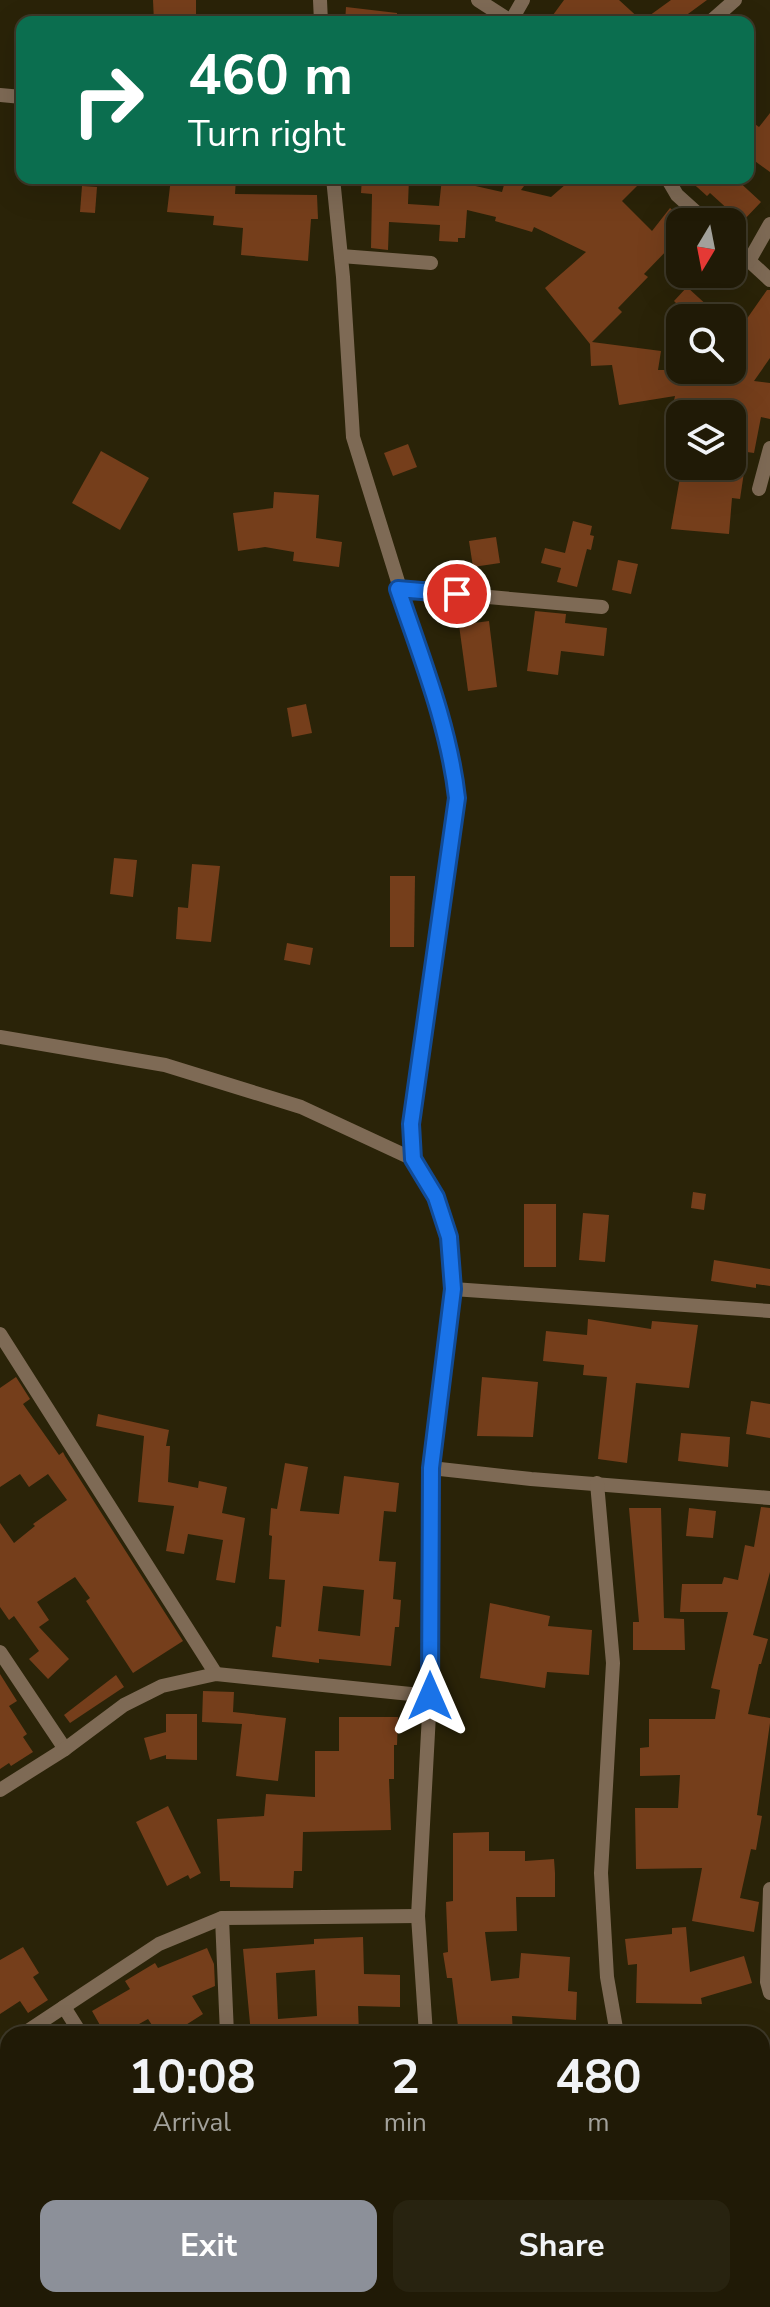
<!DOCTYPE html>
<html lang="en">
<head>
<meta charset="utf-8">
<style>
  body { margin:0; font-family:"Nunito Sans",sans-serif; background:#282310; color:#f1f3f6; height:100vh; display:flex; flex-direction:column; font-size:30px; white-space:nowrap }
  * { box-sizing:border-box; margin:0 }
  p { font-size:26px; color:#a2a19b }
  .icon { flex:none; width:44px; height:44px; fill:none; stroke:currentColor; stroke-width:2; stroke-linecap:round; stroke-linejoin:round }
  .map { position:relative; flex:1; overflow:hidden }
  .drawer { position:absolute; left:0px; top:2026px; width:770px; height:282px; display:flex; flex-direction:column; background:#201a06; border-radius:24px 24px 0 0; box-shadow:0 8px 32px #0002,0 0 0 2px #3d3828 }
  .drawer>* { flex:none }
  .guide { position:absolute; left:16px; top:16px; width:738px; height:168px; border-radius:16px; box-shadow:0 8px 32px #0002,0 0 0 2px #3d3828; background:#0b6e4f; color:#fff; overflow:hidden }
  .needle { width:52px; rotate:190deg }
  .buttons { position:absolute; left:666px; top:208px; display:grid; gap:16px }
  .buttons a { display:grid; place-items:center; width:80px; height:80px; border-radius:16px; background:#201a06; box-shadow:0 8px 32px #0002,0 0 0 2px #3d3828; font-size:40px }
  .pin { position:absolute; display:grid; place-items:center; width:68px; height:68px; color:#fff; margin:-34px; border:4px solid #fff; border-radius:50%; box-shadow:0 2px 8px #0007 }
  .me { position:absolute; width:88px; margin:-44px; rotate:0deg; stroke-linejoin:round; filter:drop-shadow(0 0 6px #0008) }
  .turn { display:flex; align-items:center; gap:28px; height:168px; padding:0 40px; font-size:36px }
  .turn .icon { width:104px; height:104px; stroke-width:2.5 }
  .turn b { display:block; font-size:56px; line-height:68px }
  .eta { display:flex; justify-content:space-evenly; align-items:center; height:136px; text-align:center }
  .eta b { font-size:48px; font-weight:700; line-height:56px }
  .button { display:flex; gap:16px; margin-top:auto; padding:16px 40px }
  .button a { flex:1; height:92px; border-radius:16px; background:#8c9099; color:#fff; font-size:32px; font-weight:700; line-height:92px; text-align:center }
  .button a+a { background:#282310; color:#f1f3f6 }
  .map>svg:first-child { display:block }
  .building { fill:#753e1b; fill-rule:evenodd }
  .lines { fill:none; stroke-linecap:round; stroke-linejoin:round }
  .minor { stroke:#7e6a55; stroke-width:14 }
  .route-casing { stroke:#114b97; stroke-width:20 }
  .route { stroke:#1a73e8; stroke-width:14 }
</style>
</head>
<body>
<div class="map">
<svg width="770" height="2307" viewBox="0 0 770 2307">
  <rect width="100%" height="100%" fill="#2a2308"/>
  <g class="building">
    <polygon points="153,0 196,0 196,22 154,22"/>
    <polygon points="564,0 619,0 642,21 671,0 707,0 677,22 562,22 553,15"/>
    <polygon points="346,7 397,13 397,22 345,22"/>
    <polygon points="770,113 770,172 748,156 748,119 759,127"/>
    <polygon points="171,178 236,178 235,194 317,195 318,219 311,219 308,261 241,255 243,228 213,225 214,216 167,212"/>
    <polygon points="362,178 409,178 408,204 439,206 442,178 472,178 471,185 502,192 506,178 530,178 521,190 551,197 573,178 645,178 622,201 652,231 670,208 680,216 680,252 672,245 644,274 648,277 618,308 622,312 592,342 661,351 658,370 732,370 732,340 767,290 770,290 770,358 754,381 770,383 770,419 761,417 754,453 747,452 740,499 732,498 729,534 671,529 682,466 732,466 732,405 696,400 695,408 673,405 675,396 619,405 612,365 591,366 590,344 545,288 586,252 534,227 532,232 495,221 496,217 467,210 465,238 458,238 458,242 439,241 440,225 389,222 388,250 371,248 372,194 361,193"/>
    <polygon points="687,178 735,178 761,202 742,222 710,193 707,196"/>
    <polygon points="82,186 97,187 95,213 80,212"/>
    <polygon points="687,287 721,318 669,318 676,303 674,301"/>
    <polygon points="408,444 417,467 393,476 384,453"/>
    <polygon points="101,451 149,478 120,530 72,503"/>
    <polygon points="274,492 319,495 316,538 342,542 339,567 293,561 294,552 265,547 238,551 233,513 273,508"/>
    <polygon points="573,521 592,526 590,535 594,536 591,550 587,549 577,587 557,582 561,568 541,563 545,548 565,553"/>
    <polygon points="496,537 500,563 473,567 469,541"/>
    <polygon points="618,560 638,564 631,594 612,590"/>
    <polygon points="535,611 566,614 565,623 607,628 604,656 561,651 558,675 527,671"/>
    <polygon points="489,621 497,687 468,691 459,625"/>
    <polygon points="306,704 312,733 292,737 287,708"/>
    <polygon points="114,858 137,860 133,897 110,894"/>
    <polygon points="192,864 220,866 211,942 176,939 178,907 188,908"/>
    <polygon points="390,876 415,876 414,947 390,947"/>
    <polygon points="287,943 313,948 310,965 284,960"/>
    <polygon points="693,1192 706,1194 704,1210 691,1208"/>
    <rect x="524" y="1204" width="32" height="63"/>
    <polygon points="583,1213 609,1215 605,1262 579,1260"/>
    <polygon points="714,1260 770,1269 770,1286 756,1284 756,1288 711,1281"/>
    <polygon points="588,1319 651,1329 652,1321 698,1325 689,1388 636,1383 627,1463 598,1459 607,1377 583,1375 584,1365 543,1361 546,1331 587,1335"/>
    <polygon points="16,1377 30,1399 23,1404 59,1455 63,1452 65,1456 183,1641 133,1673 86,1601 90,1598 75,1577 37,1602 49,1620 39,1627 69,1659 48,1679 29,1659 39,1651 14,1616 9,1620 0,1607 0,1523 14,1543 35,1526 33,1524 67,1500 48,1474 29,1487 20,1474 0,1487 0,1388"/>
    <polygon points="482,1377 538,1382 533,1437 477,1436"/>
    <polygon points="751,1401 770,1404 770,1438 746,1434"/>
    <polygon points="98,1414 169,1430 166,1446 170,1446 168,1482 198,1488 199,1481 227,1487 222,1513 245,1518 235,1583 216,1580 223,1540 188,1534 184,1554 166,1551 174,1506 138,1502 144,1436 96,1426"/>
    <polygon points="681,1433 730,1437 728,1467 678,1461"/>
    <path d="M285,1463L308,1467L300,1511L339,1514L344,1476L399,1483L396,1512L384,1511L379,1561L396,1562L393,1599L401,1600L399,1627H395L391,1666L319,1659V1663L272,1657L276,1626L281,1627L285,1580L269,1579L272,1536L269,1535L271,1508L277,1509ZM323,1586L364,1590L360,1636L318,1631Z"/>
    <polygon points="761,1507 770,1508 770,1572 753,1635 768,1639 761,1664 759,1664 748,1714 770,1718 770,1723 757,1815 762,1816 756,1850 751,1849 740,1898 759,1902 754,1932 692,1921 702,1868 636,1869 635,1808 678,1808 680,1775 640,1776 640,1748 649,1747 649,1719 715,1719 720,1690 711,1688 728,1612 680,1612 682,1584 722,1584 724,1577 738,1580 745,1545 754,1547"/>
    <polygon points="629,1508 661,1508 664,1618 684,1619 685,1650 633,1650 633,1622 639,1622"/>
    <polygon points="689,1508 716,1511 713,1538 686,1536"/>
    <polygon points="490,1603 550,1616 548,1626 592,1630 589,1675 547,1672 545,1688 480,1678"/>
    <polygon points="0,1674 17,1701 9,1706 27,1734 23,1737 33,1752 11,1766 9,1763 0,1769"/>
    <polygon points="116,1675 124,1687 70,1723 64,1715"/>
    <polygon points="203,1691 234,1692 233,1712 286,1718 278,1781 236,1776 242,1724 202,1722"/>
    <polygon points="166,1714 197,1714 197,1760 166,1759 166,1755 150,1760 144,1738 166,1732"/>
    <polygon points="339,1717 398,1717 397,1745 394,1745 394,1779 389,1779 391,1830 303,1832 302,1871 294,1871 293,1888 230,1887 230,1881 220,1881 217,1819 264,1816 266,1794 315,1797 315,1751 339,1751"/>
    <polygon points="168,1806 201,1873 190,1879 188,1875 167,1886 136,1822"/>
    <polygon points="489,1832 489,1851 525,1851 525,1861 554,1859 555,1873 555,1897 516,1897 517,1931 485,1932 491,1981 519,1978 521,1953 570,1957 568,1991 577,1992 576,2020 512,2016 513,2034 459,2034 452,1978 447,1978 443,1953 448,1952 446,1902 453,1901 453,1833"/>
    <polygon points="686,1927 690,1972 744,1956 752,1983 701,1998 702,2004 636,2003 637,1964 628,1965 625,1939 672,1934 672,1928"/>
    <path d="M363,1937L364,1974L400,1975V2007L358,2006L359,2034H251L243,1949L314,1944V1939ZM315,1970L317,2016L278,2019L276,1973Z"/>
    <polygon points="23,1947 39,1973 33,1977 48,2000 28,2013 20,2001 0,2014 0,1960"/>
    <polygon points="207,1948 214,1964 215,1986 192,1996 203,2014 181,2028 185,2034 158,2034 148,2019 121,2034 105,2034 92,2011 130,1989 125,1981 155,1963 158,1968"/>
  </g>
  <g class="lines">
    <g class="minor">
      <polyline points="320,0 321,22"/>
      <polyline points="478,0 512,22"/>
      <polyline points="511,21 523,0"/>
      <polyline points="710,22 735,0"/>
      <polyline points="0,95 22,97"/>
      <polyline points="333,178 343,277 353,437 441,720 454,767 457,798 411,1124 413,1159 436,1197 449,1237 453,1289 431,1468 430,1696 418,1916 426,2034"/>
      <polyline points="667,178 677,195 707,222"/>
      <polyline points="732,245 770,280"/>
      <polyline points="341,256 431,263"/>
      <polyline points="749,261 770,224"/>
      <polyline points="759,489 770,448"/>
      <polyline points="398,589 602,607"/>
      <polyline points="0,1037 165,1065 301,1107 413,1159"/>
      <polyline points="453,1289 770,1311"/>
      <polyline points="0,1334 216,1674"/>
      <polyline points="431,1468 531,1479 770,1498"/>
      <polyline points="597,1483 613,1663 601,1873 607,1977 617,2034"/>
      <polyline points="0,1652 65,1749"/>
      <polyline points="0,1790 65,1749 124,1705 162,1686 216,1674 430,1696"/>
      <polyline points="770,1889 767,1982 770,1993"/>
      <polyline points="222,1918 227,2034"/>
      <polyline points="64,2007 81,2034"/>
      <polyline points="23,2034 159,1944 222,1918 418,1916"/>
      <polyline points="0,2049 8,2044"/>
      <polyline points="0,2246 8,2241"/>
      <polyline points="762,2250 770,2246"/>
      <polyline points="493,2300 496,2307"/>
      <polyline points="187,2307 198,2300"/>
      <polyline points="646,2307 662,2300"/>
    </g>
  </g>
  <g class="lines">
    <g class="route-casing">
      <path id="route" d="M430,1696L431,1468L453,1289L449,1237L436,1197L413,1159L411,1124L457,798C449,726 421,657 398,589L457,594"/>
    </g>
    <use href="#route" class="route"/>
  </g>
</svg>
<div class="buttons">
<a><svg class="needle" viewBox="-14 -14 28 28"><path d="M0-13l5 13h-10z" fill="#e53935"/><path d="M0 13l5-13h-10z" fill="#a2a19b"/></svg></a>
<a><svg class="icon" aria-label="search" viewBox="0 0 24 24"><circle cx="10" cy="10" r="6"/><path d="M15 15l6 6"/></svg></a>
<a><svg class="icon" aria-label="layers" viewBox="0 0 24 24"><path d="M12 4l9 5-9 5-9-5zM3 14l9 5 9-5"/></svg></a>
</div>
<div class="pin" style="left:457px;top:594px;background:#d93025"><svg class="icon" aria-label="arrive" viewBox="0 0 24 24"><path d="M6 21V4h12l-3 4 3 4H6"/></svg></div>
<svg class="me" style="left:430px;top:1696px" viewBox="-20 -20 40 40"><path d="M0-17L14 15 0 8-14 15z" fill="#1a73e8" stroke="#fff" stroke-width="4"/></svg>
<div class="guide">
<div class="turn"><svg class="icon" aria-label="right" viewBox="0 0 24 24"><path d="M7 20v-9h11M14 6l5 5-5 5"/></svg><div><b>460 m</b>Turn right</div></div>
</div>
<section class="drawer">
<div class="eta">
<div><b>10:08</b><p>Arrival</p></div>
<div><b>2</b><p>min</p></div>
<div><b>480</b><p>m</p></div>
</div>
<div class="button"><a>Exit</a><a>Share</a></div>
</section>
</div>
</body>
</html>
